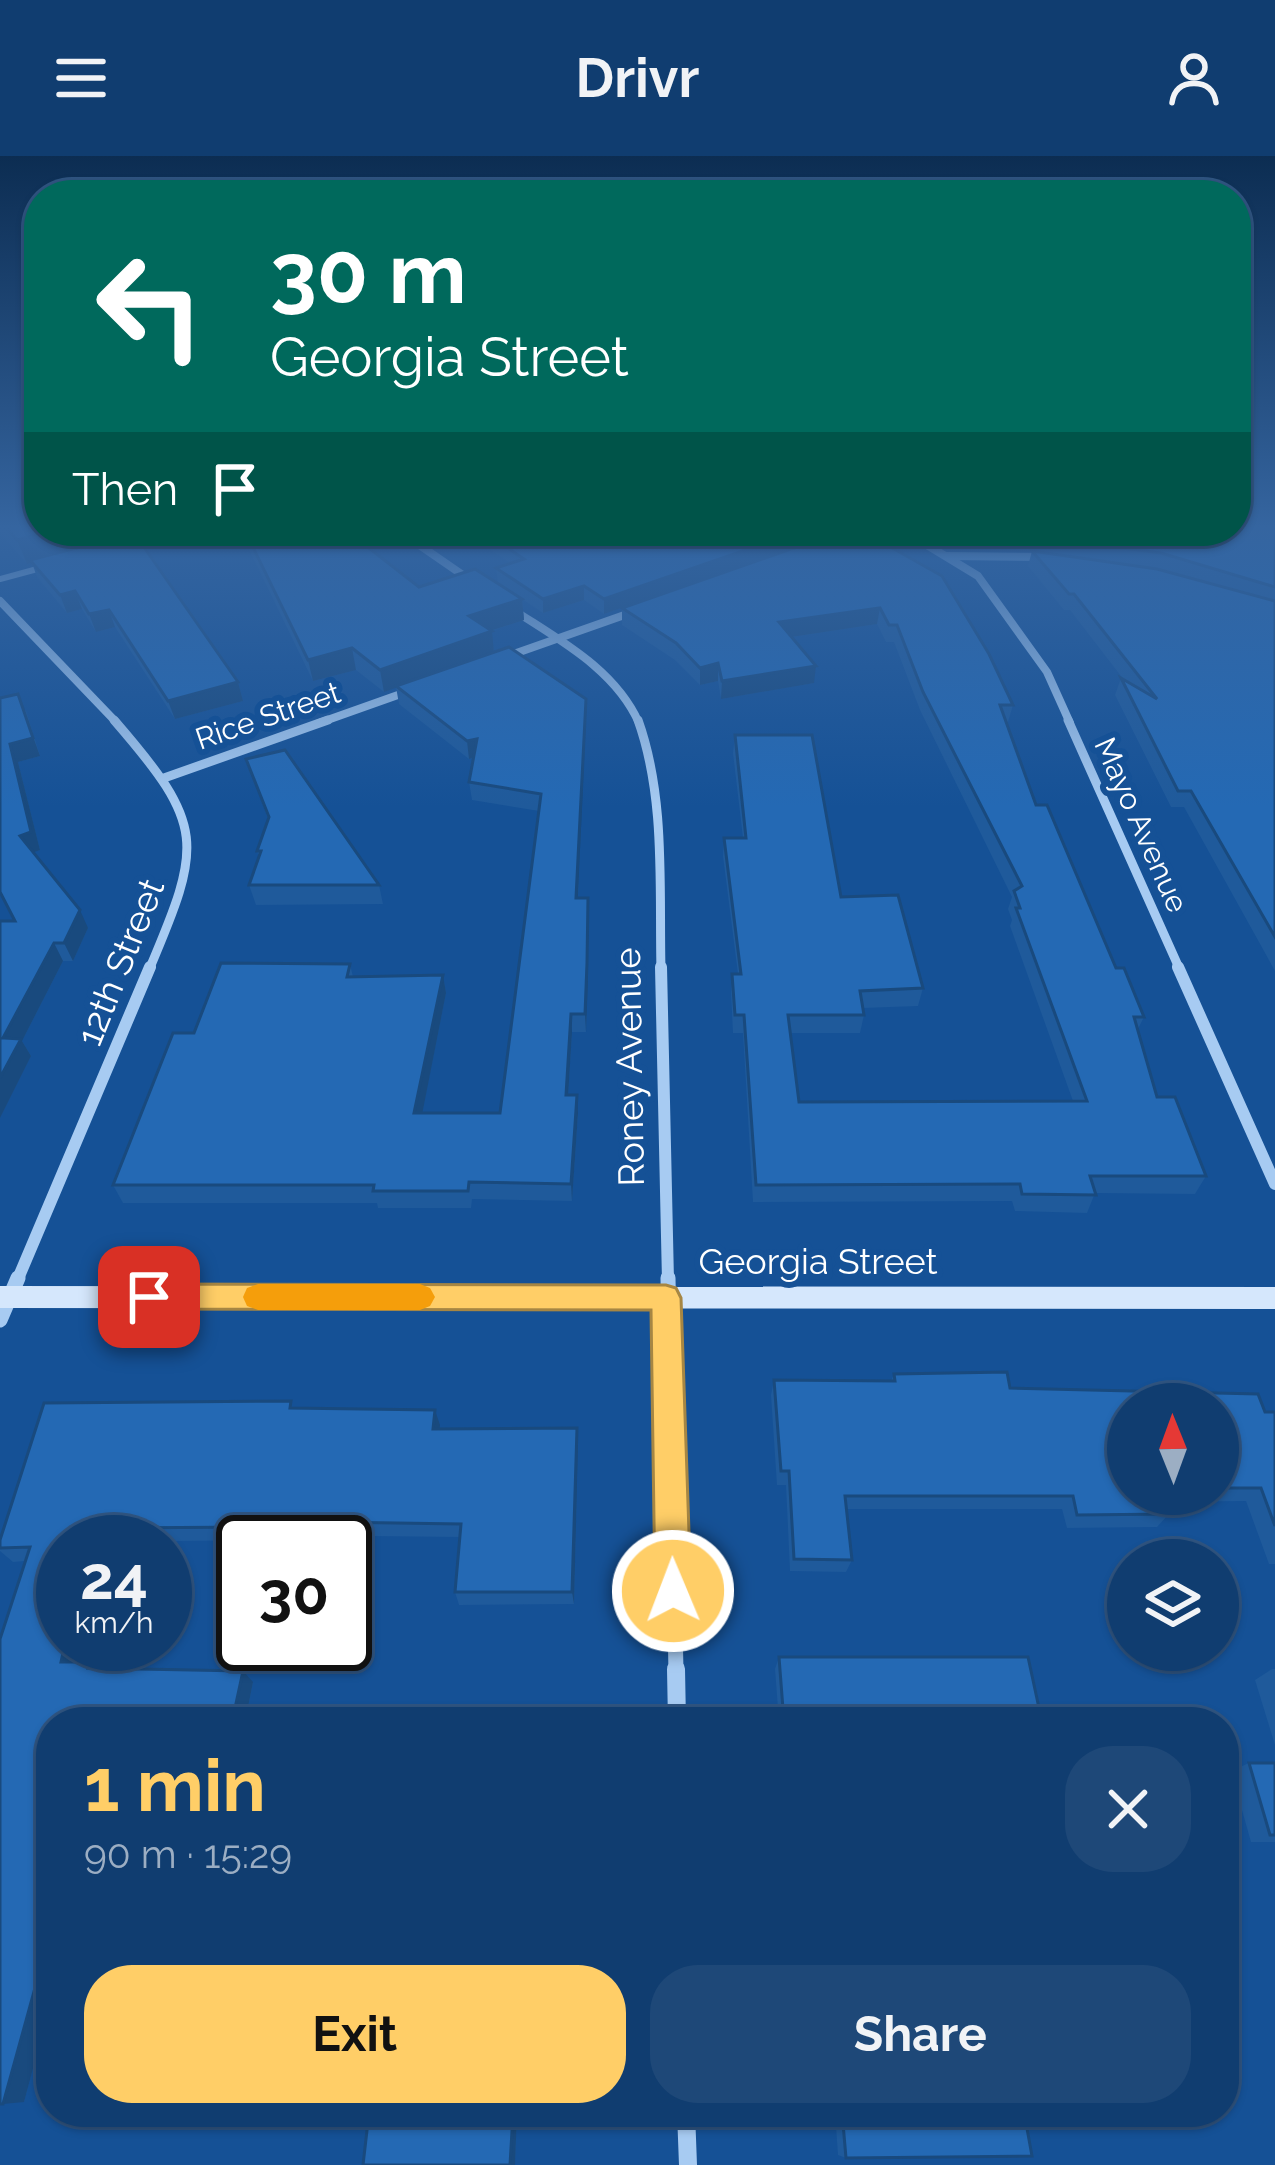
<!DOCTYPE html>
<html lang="en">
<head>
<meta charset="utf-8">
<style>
  body { margin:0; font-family:Raleway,sans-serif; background:#1e4878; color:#f1f3f6; height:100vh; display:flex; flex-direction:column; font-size:45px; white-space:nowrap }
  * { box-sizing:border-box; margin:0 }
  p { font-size:39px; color:#9caec3 }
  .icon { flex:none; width:66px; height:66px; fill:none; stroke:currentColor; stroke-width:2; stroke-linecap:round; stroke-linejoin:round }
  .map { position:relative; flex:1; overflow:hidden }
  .sheet { position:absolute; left:36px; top:1551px; width:1203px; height:420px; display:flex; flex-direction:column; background:#103d70; border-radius:48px; box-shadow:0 3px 9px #0004,0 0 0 3px #305683 }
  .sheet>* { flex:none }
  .guide { position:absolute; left:24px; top:24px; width:1227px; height:366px; border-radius:48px; box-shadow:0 3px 9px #0004,0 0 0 3px #305683; background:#00695c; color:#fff; overflow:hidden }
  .needle { width:78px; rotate:359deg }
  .fabs { position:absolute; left:1107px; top:1227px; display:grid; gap:24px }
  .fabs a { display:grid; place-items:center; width:132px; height:132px; border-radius:50%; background:#103d70; box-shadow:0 3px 9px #0004,0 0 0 3px #305683; font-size:60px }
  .speed { position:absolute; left:36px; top:1359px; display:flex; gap:24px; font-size:60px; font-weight:700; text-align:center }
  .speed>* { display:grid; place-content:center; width:156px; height:156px; border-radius:50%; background:#103d70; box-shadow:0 3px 9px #0004,0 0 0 3px #305683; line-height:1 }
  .speed small { font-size:30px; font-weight:400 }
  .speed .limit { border:6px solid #111; border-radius:18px; background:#fff; color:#111 }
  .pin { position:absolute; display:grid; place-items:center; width:102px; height:102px; color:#fff; margin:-51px; border-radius:24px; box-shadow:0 6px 18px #0006 }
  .me { position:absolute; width:132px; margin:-66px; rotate:359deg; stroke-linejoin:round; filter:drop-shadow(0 0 9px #0008) }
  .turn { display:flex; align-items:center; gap:42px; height:252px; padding:0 48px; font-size:54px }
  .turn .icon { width:156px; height:156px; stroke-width:2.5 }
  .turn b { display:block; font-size:84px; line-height:102px }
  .then { display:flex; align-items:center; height:114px; padding:0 48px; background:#0003; gap:24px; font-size:45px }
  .round { display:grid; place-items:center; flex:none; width:126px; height:126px; border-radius:48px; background:#1e4878 }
  .headline { display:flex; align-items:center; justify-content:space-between; height:204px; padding:0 48px }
  h1 { font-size:72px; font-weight:700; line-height:90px; color:#ffce67 }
  .button { display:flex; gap:24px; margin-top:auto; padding:24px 48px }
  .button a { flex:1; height:138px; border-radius:48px; background:#ffce67; color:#111; font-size:48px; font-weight:700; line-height:138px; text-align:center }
  .button a+a { background:#1e4878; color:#f1f3f6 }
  header { display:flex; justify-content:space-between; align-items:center; height:156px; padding:0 48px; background:#103d70; font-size:54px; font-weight:700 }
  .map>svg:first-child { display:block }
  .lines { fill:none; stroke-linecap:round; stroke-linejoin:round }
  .service { stroke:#a7cbf2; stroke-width:6 }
  .minor-far4 { stroke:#a7cbf2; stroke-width:8 }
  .minor-far3 { stroke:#a7cbf2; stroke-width:9 }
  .minor-far2 { stroke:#a7cbf2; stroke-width:12 }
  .minor-far1 { stroke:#a7cbf2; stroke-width:15 }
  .minor { stroke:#a7cbf2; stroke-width:18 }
  .secondary { fill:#d5e7fc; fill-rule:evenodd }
  .wall { fill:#1f5a9b; fill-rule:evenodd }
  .shaded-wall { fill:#194a7e }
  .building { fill:#2469b4; stroke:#194a7e; stroke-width:3 }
  .route { fill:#ffce67; stroke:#a68643; stroke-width:3 }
  .slow { fill:#f59e0b }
  .labels { text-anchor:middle; stroke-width:12; stroke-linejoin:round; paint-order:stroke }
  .far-street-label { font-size:30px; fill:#fff; stroke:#155196 }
  .street-label { font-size:36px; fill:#fff; stroke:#155196 }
</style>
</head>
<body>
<header><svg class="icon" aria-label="menu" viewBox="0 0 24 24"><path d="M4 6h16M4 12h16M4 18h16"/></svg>Drivr<svg class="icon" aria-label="person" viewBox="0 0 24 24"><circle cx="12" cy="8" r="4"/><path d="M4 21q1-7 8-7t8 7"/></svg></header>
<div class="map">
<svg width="1275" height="2009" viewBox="0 0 1275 2009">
  <rect width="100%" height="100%" fill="#155196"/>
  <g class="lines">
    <g class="service">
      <polyline points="133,387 180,375"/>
      <polyline points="0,423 41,412"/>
    </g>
    <g class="minor-far4">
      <polyline points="399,375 470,424"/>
      <polyline points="904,375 978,420 1047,516 1070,567"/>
      <polyline points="822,389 862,375"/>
      <polyline points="947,400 1047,401"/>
      <polyline points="0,445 117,567"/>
      <path d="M512,453C559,484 615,513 639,567"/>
      <polyline points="505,501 633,456"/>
      <polyline points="319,567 412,534"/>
    </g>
    <g class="minor-far3">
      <path d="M114,564C206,670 203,687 149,814"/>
      <path d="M638,564C666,642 659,732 661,814"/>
      <polyline points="1068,564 1180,814"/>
      <polyline points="164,622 328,564"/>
    </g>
    <g class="minor-far2">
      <polyline points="661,811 668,1125"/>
      <polyline points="1178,811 1275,1028"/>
      <polyline points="17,1125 150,811"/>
    </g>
    <g class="minor-far1">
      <polyline points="668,1122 676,1516"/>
      <polyline points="0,1164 18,1122"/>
    </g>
    <g class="minor">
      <polyline points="676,1513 677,1566"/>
      <polyline points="686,1956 688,2009"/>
    </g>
    <polygon class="secondary" points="0,1130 1275,1131 1275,1153 0,1152"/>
  </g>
  <g class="wall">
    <polygon points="0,370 39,370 39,375 128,375 238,526 243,545 175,563 115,471 96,476 82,453 67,457 37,421 32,407 27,408 0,377"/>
    <polygon points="1275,370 1275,815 1184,651 1171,651 1115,539 1121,522 1124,524 1070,454 1064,454 1028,410 1032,395 1014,393 1006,384 1009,375 1236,375"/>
    <polygon points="240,375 347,375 419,431 498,427 496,412 511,408 464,375 807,375 806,386 604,458 584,444 543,457 522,443 524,464 491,475 494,496 586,543 578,742 588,742 588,825 586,876 572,876 568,939 578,957 572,1045 472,1043 471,1052 378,1052 377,1047 123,1047 113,1029 194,877 350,808 353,821 443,819 446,837 422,957 500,957 539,655 472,644 469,626 474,602 469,603 399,548 396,531 384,536 356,514 313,525"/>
    <polygon points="828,380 1013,549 1008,566 1006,567 1036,649 1116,812 1144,861 1138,873 1157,941 1206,1020 1195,1038 1095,1037 1087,1057 1015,1055 1012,1045 753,1046 743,877 733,877 731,836 732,818 738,818 723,700 724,682 743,682 733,597 735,579 841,741 923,832 918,850 863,852 864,859 860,877 791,877 799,946 1073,945 1010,770 1012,764 1008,753 1012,741 920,554 894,486 886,486 877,468 792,481 814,527 721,543 718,525 700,529 675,504 622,469 622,452"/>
    <polygon points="0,542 26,555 40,600 18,606 40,694 33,696 88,772 73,805 63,805 22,885 31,900 0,962 15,765"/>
    <polygon points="246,603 379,729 383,748 256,749 249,729 259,701 257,695 268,663"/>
    <path d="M1007,1216L1010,1232L1258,1238L1265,1256H1275V1408H1269L1246,1345L1165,1346L1169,1358L1157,1371L1067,1372L1062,1353H846L852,1404L846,1416L790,1415L786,1329H777L771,1239L774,1224L891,1225L894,1218ZM1128,1248H1218V1338H1128Z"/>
    <polygon points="295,1252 435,1254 439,1273 578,1287 574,1448 459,1449 455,1436 460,1381 274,1379 273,1384 63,1386 63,1488 83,1488 79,1506 90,1506 99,1512 253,1526 245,1566 51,1566 51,1845 24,1946 25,1405 13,1406 0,1395 0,1384"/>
    <polygon points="779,1501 1042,1566 779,1566 775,1513"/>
    <polygon points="1272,1513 1275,1513 1275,1589 1255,1524"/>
    <polygon points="1249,1607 1275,1607 1275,1686 1251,1686 1231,1615"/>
    <polygon points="376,1956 517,1956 515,2009 363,2009 369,1957"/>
    <polygon points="835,1956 1024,1956 846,2002 838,1999"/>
  </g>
  <g class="shaded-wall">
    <polygon points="51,375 128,375 130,381 27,408 17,384"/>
    <polygon points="800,375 807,375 806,386 604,458 604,443"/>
    <polygon points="584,430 584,444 543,457 543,443"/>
    <polygon points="75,435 82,453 67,457 60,439"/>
    <polygon points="522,443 524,464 471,481 469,460"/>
    <polygon points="880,452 877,468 778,483 779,466"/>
    <polygon points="109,454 115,471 96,476 89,458"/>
    <polygon points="492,475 494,497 384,536 380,514"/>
    <polygon points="352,492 356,514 313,525 308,504"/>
    <polygon points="718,507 718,525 700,529 700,512"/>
    <polygon points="816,510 814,527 721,543 722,525"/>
    <polygon points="238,526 243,545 175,563 168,545"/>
    <polygon points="18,538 40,600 18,606 40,694 29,698 20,680 10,588"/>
    <polygon points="586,543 586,561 577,760 576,742"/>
    <polygon points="477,583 479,600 469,603 467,585"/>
    <polygon points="588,742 588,825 586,876 585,858"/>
    <polygon points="80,754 88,772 73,805 64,787"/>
    <polygon points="54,787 63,805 22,885 31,900 0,962 0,922 3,882"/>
    <polygon points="443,819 446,837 419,974 414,957"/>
    <polygon points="571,858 572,876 567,956 566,939"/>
    <polygon points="577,939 578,957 572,1045 571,1028"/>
    <polygon points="435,1254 440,1269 437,1288 433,1273"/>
    <polygon points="577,1272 578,1287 574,1448 572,1436"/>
    <polygon points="265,1365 274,1379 273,1384 264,1371"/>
    <polygon points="106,1372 120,1385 120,1386 103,1386"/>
    <polygon points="65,1488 83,1488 76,1517 61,1506"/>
    <polygon points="243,1515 253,1526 245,1566 232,1566"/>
    <polygon points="51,1774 51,1845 24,1946 3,1948"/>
    <polygon points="517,1956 515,2009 510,2009 513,1958"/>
  </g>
  <g class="building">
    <polygon points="5,370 39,370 39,375 51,375 17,384"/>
    <polygon points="1236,370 1275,370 1275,431 1161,397 1017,378 1015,375 1236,375"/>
    <polygon points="245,375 347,375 419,431 475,413 522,443 469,460 492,475 380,514 352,492 308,504"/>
    <polygon points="483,375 800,375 604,443 584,430 543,443 496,412 524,403"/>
    <polygon points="134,377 238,526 168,545 109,454 89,458 75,435 60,439 30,404"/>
    <polygon points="828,380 844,388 871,380 942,420 989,498 1013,549 1000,549 1036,649 1047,649 1116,812 1124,812 1144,861 1134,861 1157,941 1175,941 1206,1020 1090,1020 1096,1039 1022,1038 1020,1028 756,1029 744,859 735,859 732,818 741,818 724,682 746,682 735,579 812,579 841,741 898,739 923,832 860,835 864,859 788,859 799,946 1087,945 1016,752 1020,752 1014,735 1022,730 923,536 897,469 889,469 880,452 779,466 816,510 722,525 718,507 700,512 676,487 622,452"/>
    <polygon points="1032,395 1157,413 1275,445 1275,781 1191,635 1178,635 1121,522 1157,543 1074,438 1069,438"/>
    <polygon points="509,491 586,543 576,742 588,742 587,807 585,858 571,858 566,939 577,939 571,1028 469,1026 468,1035 373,1035 374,1029 113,1029 173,877 194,877 221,807 350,808 347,821 443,819 414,957 500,957 541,638 469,626 477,583 467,585 396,530"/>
    <polygon points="18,538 33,582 10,588 31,676 20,680 80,754 64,787 54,787 3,882 21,883 0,922 0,765 15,765 0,736 0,542"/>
    <polygon points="285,594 379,729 249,729 261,695 257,695 269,661 246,603"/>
    <polygon points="1007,1216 1010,1232 1258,1238 1265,1256 1275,1256 1275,1370 1261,1332 1218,1332 1218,1248 1128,1248 1128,1338 1163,1338 1169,1358 1077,1359 1073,1340 845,1340 852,1404 794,1403 789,1315 781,1315 774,1224 895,1225 894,1218"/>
    <polygon points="291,1245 290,1252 435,1254 433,1273 577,1272 572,1436 455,1436 461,1368 265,1365 264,1371 106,1372 103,1386 63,1386 63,1488 65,1488 61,1506 90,1506 88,1512 243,1515 232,1566 51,1566 51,1774 3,1948 0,1948 0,1483 30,1391 0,1392 0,1384 44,1247"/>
    <polygon points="779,1501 1028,1501 1042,1566 784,1566"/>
    <polygon points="1249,1607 1275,1607 1275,1679 1270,1679"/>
    <polygon points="842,1956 1024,1956 1032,2000 846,2002"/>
    <polygon points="369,1957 513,1958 510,2009 363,2009"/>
  </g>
  <linearGradient id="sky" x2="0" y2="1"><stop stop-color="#0c2d52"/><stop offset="0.57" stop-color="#3565a0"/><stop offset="1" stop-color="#3565a0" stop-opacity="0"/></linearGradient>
  <rect width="1275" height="651" fill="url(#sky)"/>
  <polygon class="route" points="149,1128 666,1129 676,1132 681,1142 691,1435 686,1448 673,1453 661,1448 655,1435 651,1154 149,1153 139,1150 134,1141 139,1132"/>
  <polygon class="slow" points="258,1128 420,1128 430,1132 435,1141 430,1150 420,1154 258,1154 247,1150 243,1141 247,1132"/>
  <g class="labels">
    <g class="far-street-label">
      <text transform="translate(268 560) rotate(-19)" y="10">Rice Street</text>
      <text transform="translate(1141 669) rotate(66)" y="10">Mayo Avenue</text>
    </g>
    <g class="street-label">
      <text transform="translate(120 806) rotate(-68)" y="13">12th Street</text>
      <text transform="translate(629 911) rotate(-91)" y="13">Roney Avenue</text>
      <text x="818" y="1118">Georgia Street</text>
    </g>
  </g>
</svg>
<div class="fabs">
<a><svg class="needle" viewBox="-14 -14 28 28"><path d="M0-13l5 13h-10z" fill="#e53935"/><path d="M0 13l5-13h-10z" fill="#9caec3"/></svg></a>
<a><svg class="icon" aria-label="layers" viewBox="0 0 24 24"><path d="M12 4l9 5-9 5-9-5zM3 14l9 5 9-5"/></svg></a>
</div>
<div class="speed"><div>24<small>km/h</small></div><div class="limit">30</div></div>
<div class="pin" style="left:149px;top:1141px;background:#d93025"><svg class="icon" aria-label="arrive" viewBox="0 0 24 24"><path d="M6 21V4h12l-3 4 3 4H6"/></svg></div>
<svg class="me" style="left:673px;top:1435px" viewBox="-20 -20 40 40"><circle r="17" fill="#ffce67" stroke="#fff" stroke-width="3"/><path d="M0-11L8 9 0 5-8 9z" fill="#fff"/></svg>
<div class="guide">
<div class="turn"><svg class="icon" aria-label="left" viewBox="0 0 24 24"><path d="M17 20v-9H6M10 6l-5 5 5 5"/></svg><div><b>30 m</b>Georgia Street</div></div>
<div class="then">Then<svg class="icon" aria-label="arrive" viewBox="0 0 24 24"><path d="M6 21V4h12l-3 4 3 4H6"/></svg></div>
</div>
<section class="sheet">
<div class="headline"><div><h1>1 min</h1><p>90 m · 15:29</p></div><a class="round"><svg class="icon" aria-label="close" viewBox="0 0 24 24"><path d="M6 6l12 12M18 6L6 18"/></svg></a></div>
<div class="button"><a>Exit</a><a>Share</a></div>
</section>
</div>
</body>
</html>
